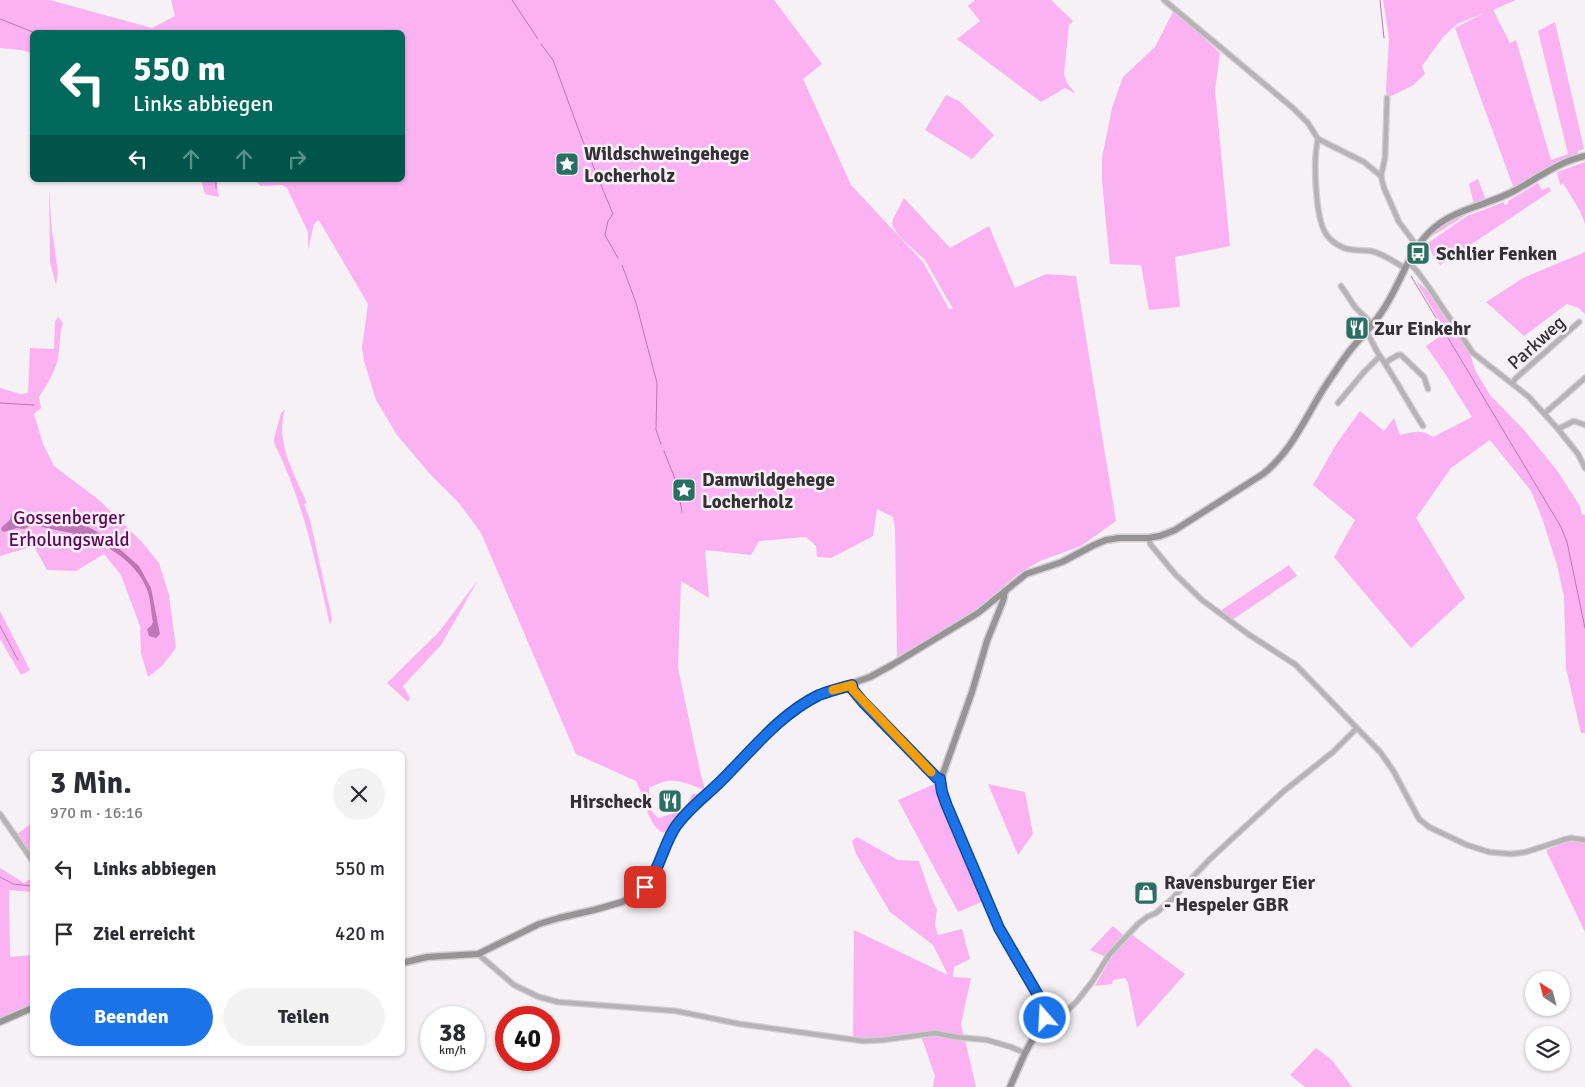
<!DOCTYPE html>
<html lang="de">
<head>
<meta charset="utf-8">
<style>
  body { margin:0; font-family:Signika,sans-serif; background:#f2f2f3; color:#2b2b33; height:100vh; display:flex; flex-direction:column; font-size:19px; white-space:nowrap }
  * { box-sizing:border-box; margin:0 }
  p { font-size:16px; color:#7c7c81 }
  .icon { flex:none; width:28px; height:28px; fill:none; stroke:currentColor; stroke-width:2; stroke-linecap:round; stroke-linejoin:round }
  .map { position:relative; flex:1; overflow:hidden }
  .details { position:absolute; left:30px; top:751px; width:375px; height:305px; display:flex; flex-direction:column; background:#fff; border-radius:8px; box-shadow:0 1px 4px #0004 }
  .details>* { flex:none }
  .guide { position:absolute; left:30px; top:30px; width:375px; height:152px; border-radius:8px; box-shadow:0 1px 4px #0004; background:#00695c; color:#fff; overflow:hidden }
  .needle { width:32px; rotate:324deg }
  .controls { position:absolute; left:1525px; top:971px; display:grid; gap:10px }
  .controls a { display:grid; place-items:center; width:45px; height:45px; border-radius:50%; background:#fff; box-shadow:0 1px 4px #0004; font-size:25px }
  .speed { position:absolute; left:420px; top:1006px; display:flex; gap:10px; font-size:25px; font-weight:700; text-align:center }
  .speed>* { display:grid; place-content:center; width:65px; height:65px; border-radius:50%; background:#fff; box-shadow:0 1px 4px #0004; line-height:1 }
  .speed small { font-size:12px; font-weight:400 }
  .speed .limit { border:8px solid #d22; background:#fff; color:#111 }
  .pin { position:absolute; display:grid; place-items:center; width:42px; height:42px; color:#fff; margin:-21px; border-radius:10px; box-shadow:0 2px 8px #0006 }
  .me { position:absolute; width:55px; margin:-28px; rotate:341deg; stroke-linejoin:round; filter:drop-shadow(0 0 4px #0008) }
  .turn { display:flex; align-items:center; gap:18px; height:105px; padding:0 20px; font-size:22px }
  .turn .icon { width:65px; height:65px; stroke-width:2.5 }
  .turn b { display:block; font-size:35px; line-height:42px }
  .lanes { display:flex; align-items:center; height:48px; padding:0 20px; background:#0003; justify-content:center; gap:25px; direction:ltr }
  .lanes .off { opacity:.35 }
  .round { display:grid; place-items:center; flex:none; width:52px; height:52px; border-radius:26px; background:#f2f2f3 }
  .head { display:flex; align-items:center; justify-content:space-between; height:85px; padding:0 20px }
  h1 { font-size:30px; font-weight:700; line-height:38px }
  .cta { display:flex; gap:10px; margin-top:auto; padding:10px 20px }
  .cta a { flex:1; height:58px; border-radius:30px; background:#1a73e8; color:#fff; font-size:20px; font-weight:700; line-height:58px; text-align:center }
  .cta a+a { background:#f2f2f3; color:#2b2b33 }
  ul { padding:0; list-style:none }
  li { display:flex; align-items:center; gap:15px; height:65px; padding:0 20px }
  li div { flex:1 }
  li b { display:block; font-size:19px }
  li em { font-style:normal }
  .map>svg:first-child { display:block }
  .green { fill:#fab2f3 }
  .water { fill:#be76b8 }
  .lines { fill:none; stroke-linecap:round; stroke-linejoin:round }
  .stream { stroke:#be76b8; stroke-width:1 }
  .street-casing { stroke:#d3ced2; stroke-width:7 }
  .secondary-casing { stroke:#d3ced2; stroke-width:9 }
  .street { stroke:#b5b3b5; stroke-width:4.5 }
  .secondary { stroke:#979496; stroke-width:6 }
  .route-casing { stroke:#114b97; stroke-width:12 }
  .route { stroke:#1a73e8; stroke-width:9 }
  .slow { stroke:#f59e0b; stroke-width:9 }
  .labels { text-anchor:middle; stroke-width:5; stroke-linejoin:round; paint-order:stroke }
  .poi-label { font-size:19px; font-weight:bold; fill:#333133; stroke:#f6f1f5; text-anchor:start }
  .street-label { font-size:19px; fill:#333133; stroke:#f6f1f5 }
  .park-label { font-size:19px; fill:#62045f; stroke:#f6f1f5 }
</style>
</head>
<body>
<div class="map">
<svg width="1585" height="1087" viewBox="0 0 1585 1087">
  <rect width="100%" height="100%" fill="#f6f1f5"/>
  <g class="green">
    <path d="M0,0H50L152,28L175,16L171,0H774L822,64L803,79L851,185L923,262L949,309H953L925,260L899,236L892,225L893,219L904,198L950,248L989,226L1015,288L1046,274L1076,276L1116,521L1081,546L1040,561L1018,574L972,613L897,657L895,527L893,517L877,509L873,536L831,558L817,557L816,546L806,537L759,541L751,555L705,550L709,598L681,581L678,668L700,771L705,790C682,782 672,775 649,788L650,809L658,818C672,814 687,811 692,794H697L698,796L679,817L668,833C649,835 644,794 636,781L576,754L481,533L459,503L430,474L397,435L376,400L364,361L362,347L368,304L320,222L318,220L314,224L308,250V232L287,188L282,185L261,186L254,180H402V32H32V53L21,50L0,48Z"/>
    <polygon points="975,0 1051,0 1073,21 1069,25 1064,74 1067,83 1076,94 1065,88 1041,102 957,39 980,21 968,6"/>
    <polygon points="1383,0 1516,0 1493,10 1510,43 1516,40 1551,160 1568,154 1538,31 1555,22 1584,149 1578,151 1578,155 1559,162 1514,189 1455,28 1484,13 1457,24 1443,37 1422,66 1425,74 1412,86 1387,98 1386,90 1389,38"/>
    <polygon points="1174,10 1220,53 1215,90 1230,246 1175,257 1180,307 1149,310 1141,265 1110,264 1102,181 1102,158 1112,108 1123,77 1155,47"/>
    <polygon points="946,95 959,101 994,135 972,159 925,130"/>
    <polygon points="1585,162 1585,224 1580,211 1563,183 1560,185 1557,172"/>
    <polygon points="1478,179 1486,200 1474,204 1469,184"/>
    <polygon points="201,180 216,180 219,197 205,194"/>
    <polygon points="1538,183 1542,190 1549,187 1551,191 1440,265 1432,254 1428,243 1467,216 1504,202 1505,205 1508,204 1508,201"/>
    <polygon points="49,189 52,231 58,272 56,285 50,262"/>
    <path d="M1501,199L1503,200L1469,213L1426,240C1436,219 1481,207 1501,199Z"/>
    <polygon points="1585,252 1585,314 1579,308 1567,304 1524,336 1486,302 1523,278"/>
    <path d="M1416,281L1427,290L1469,350L1475,370L1490,395L1524,430L1556,469L1580,506L1582,515H1585V733H1581L1566,668L1564,597L1557,565L1542,518L1531,491L1490,440L1451,468L1416,518L1465,598L1411,648L1334,557L1355,520L1313,485L1337,443L1360,411L1384,431L1394,418L1400,435C1413,432 1422,429 1433,437L1472,417L1444,372L1426,346L1446,332Z"/>
    <path d="M58,317L63,323C59,335 60,346 58,358C55,373 47,384 39,397L41,408L34,414L43,444L54,466L99,500L142,542L159,563L169,595L176,648L162,666L148,677L141,653L140,626L121,575L104,554L76,571L47,570L34,546L0,556V388L21,394L28,393L30,348L54,349L55,322Z"/>
    <path d="M285,409C275,442 294,473 307,503L304,504L310,520L332,619L330,625C315,560 304,503 274,443V439L281,413Z"/>
    <polygon points="1289,565 1297,576 1232,620 1220,611"/>
    <polygon points="478,580 441,645 403,686 410,698 408,702 387,683 439,632"/>
    <polygon points="0,611 30,670 21,675 0,639"/>
    <polygon points="937,783 939,791 984,901 958,912 898,800"/>
    <polygon points="988,784 1025,792 1033,834 1018,855"/>
    <polygon points="32,823 32,857 17,834"/>
    <path d="M857,837L898,860L919,861L932,899L937,909L935,925L938,935L962,929L970,959L954,967L953,977L971,978L961,1024L964,1037C954,1035 943,1030 934,1031C907,1033 880,1043 853,1037L854,930L948,975L933,945L890,912L856,854L852,841Z"/>
    <polygon points="1566,842 1585,842 1585,932 1546,850"/>
    <polygon points="0,868 24,883 32,878 32,892 9,890 10,957 32,955 32,1005 0,1018"/>
    <polygon points="1113,926 1123,935 1106,957 1090,950"/>
    <polygon points="1131,934 1185,974 1137,1028 1128,983 1125,978 1113,980 1112,984 1095,986 1110,959"/>
    <polygon points="935,1034 965,1040 976,1087 933,1087 935,1076 921,1036"/>
    <polygon points="1316,1048 1332,1060 1352,1087 1305,1087 1290,1075"/>
  </g>
  <path class="water" d="M21,509L34,521L35,524L45,522L42,515L64,513L106,537L139,566L151,588L160,634L156,638L149,636L147,629L151,626L153,622C151,613 151,602 148,592C137,560 102,541 71,533C62,531 41,528 34,524L24,529L17,528L4,532L1,530L2,527L10,520L11,515Z"/>
  <g class="lines">
    <g class="stream">
      <polyline points="512,0 538,39"/>
      <polyline points="1380,0 1384,38"/>
      <polyline points="0,19 33,32"/>
      <polyline points="541,44 553,60 582,139 613,214 608,221 605,235 618,258"/>
      <polyline points="216,180 216,188"/>
      <polyline points="204,181 204,180"/>
      <polyline points="622,265 636,303 657,383 656,430 661,444"/>
      <polyline points="1411,276 1561,527 1567,542 1585,628"/>
      <polyline points="0,403 34,405"/>
      <polyline points="664,451 677,484 682,512"/>
      <polyline points="33,522 46,521"/>
      <polyline points="0,626 18,660"/>
      <polyline points="0,877 13,884 32,886"/>
    </g>
    <g class="street-casing">
      <g id="street">
        <polyline points="1164,0 1293,108 1308,123 1318,139 1364,162 1381,176 1384,188 1399,222 1417,246"/>
        <path d="M1318,139C1313,159 1315,217 1326,234C1330,240 1337,245 1344,248C1353,251 1362,250 1371,251C1384,254 1394,262 1405,268"/>
        <polyline points="1381,176 1385,158 1387,98"/>
        <polyline points="1408,262 1417,271 1428,286 1473,353 1529,397 1558,429 1574,421 1585,425"/>
        <polyline points="1341,286 1355,307 1372,324"/>
        <path d="M1366,332C1372,339 1374,348 1380,356C1395,378 1408,403 1423,426"/>
        <polyline points="1386,362 1398,355 1401,355 1424,377 1428,389"/>
        <polyline points="1513,383 1515,379 1579,322"/>
        <polyline points="1338,403 1364,372 1380,356"/>
        <polyline points="1545,413 1585,378"/>
        <polyline points="1558,429 1578,454 1585,468"/>
        <polyline points="1148,538 1151,545 1175,574 1202,600 1248,634 1296,665 1381,753 1394,772 1419,819 1429,827 1467,845 1489,852 1511,854 1526,852 1563,840 1571,838 1585,840"/>
        <polyline points="852,685 853,690 937,778 941,779"/>
        <polyline points="0,814 32,860"/>
        <polyline points="478,954 514,985 539,997 558,1002 676,1011 740,1024 863,1041 883,1040 935,1033 956,1037 987,1040 1011,1047 1025,1053"/>
        <polyline points="1059,1019 1077,1001 1092,982 1109,955 1138,924 1147,917 1156,913 1171,900 1210,859 1284,791 1333,752 1357,728"/>
      </g>
    </g>
    <g class="secondary-casing">
      <g id="secondary">
        <polyline points="1005,591 1003,601 987,641 972,692 941,779 942,791 947,806 999,928 1042,1002 1045,1017 1025,1053 1010,1087"/>
        <path d="M402,963L427,957L478,954L539,924L559,918L594,910L622,902L632,897L651,880L669,838L684,816L778,724L807,702L820,695L870,677L892,665L978,613L1026,574L1062,562L1094,545L1106,540L1119,538H1148L1160,536L1175,530L1263,474C1292,451 1305,418 1324,388C1333,375 1342,360 1352,348C1362,336 1373,325 1381,313C1401,285 1408,249 1435,227C1458,208 1488,205 1514,191C1538,178 1558,162 1585,156"/>
        <polyline points="0,1022 32,1008"/>
      </g>
    </g>
    <use href="#street" class="street"/>
    <use href="#secondary" class="secondary"/>
  </g>
  <g class="lines">
    <g class="route-casing">
      <path id="route" d="M645,887C660,870 663,845 676,826C689,808 706,796 722,780C752,750 780,714 819,695C829,691 841,688 852,685L853,690L863,702L937,778L940,779L942,792L947,806L999,928L1042,1002L1045,1018"/>
    </g>
    <use href="#route" class="route"/>
    <polyline class="slow" points="833,690 852,685 853,690 931,772"/>
  </g>
  <defs>
    <g id="sight-square" transform="scale(1.25)"><rect x="-9" y="-9" width="18" height="18" rx="4" fill="#296f63" stroke="#f6f1f5"/><path d="M0-6L1.8-2.2L6-1.7L2.9 1.2L3.7 5.4L0 3.3L-3.7 5.4L-2.9 1.2L-6-1.7L-1.8-2.2Z" fill="#fff"/></g>
    <g id="bus-square" transform="scale(1.25)"><rect x="-9" y="-9" width="18" height="18" rx="4" fill="#296f63" stroke="#f6f1f5"/><path d="M-5-6H5V4H4V6H2V4H-2V6H-4V4H-5ZM-3.5-4V0h7V-4ZM-3.5 1.2v1.5H-2V1.2ZM2 1.2v1.5H3.5V1.2Z" fill="#fff"/></g>
    <g id="restaurant-square" transform="scale(1.25)"><rect x="-9" y="-9" width="18" height="18" rx="4" fill="#296f63" stroke="#f6f1f5"/><path d="M-5-6h1v4h1v-4h1v4h1v-4h1v5L-1.5 .5V6h-2V.5L-5-1ZM5-6V6H3V1.5H1.5Q1.5-4 5-6Z" fill="#fff"/></g>
    <g id="shop-square" transform="scale(1.25)"><rect x="-9" y="-9" width="18" height="18" rx="4" fill="#296f63" stroke="#f6f1f5"/><path d="M-5-2.5h2.3a2.7 3.5 0 0 1 5.4 0H5L5.5 6h-11ZM-1.5-2.5h3a1.5 2.3 0 0 0-3 0Z" fill="#fff"/></g>
  </defs>
  <g fill-rule="evenodd">
    <use href="#sight-square" x="567" y="164"/>
    <use href="#bus-square" x="1418" y="253"/>
    <use href="#restaurant-square" x="1357" y="328"/>
    <use href="#sight-square" x="684" y="490"/>
    <use href="#restaurant-square" x="670" y="801"/>
    <use href="#shop-square" x="1146" y="893"/>
  </g>
  <g class="labels">
    <g class="poi-label">
      <text x="584" y="160">Wildschweingehege<tspan x="584" dy="22">Locherholz</tspan></text>
      <text x="1436" y="260">Schlier Fenken</text>
      <text x="1374" y="335">Zur Einkehr</text>
      <text x="702" y="486">Damwildgehege<tspan x="702" dy="22">Locherholz</tspan></text>
      <text x="652" y="808" text-anchor="end">Hirscheck</text>
      <text x="1164" y="889">Ravensburger Eier<tspan x="1164" dy="22">- Hespeler GBR</tspan></text>
    </g>
    <g class="street-label">
      <text transform="translate(1536 342) rotate(-42)" y="7">Parkweg</text>
    </g>
    <g class="park-label">
      <text x="69" y="524">Gossenberger<tspan x="69" dy="22">Erholungswald</tspan></text>
    </g>
  </g>
</svg>
<div class="controls">
<a><svg class="needle" viewBox="-14 -14 28 28"><path d="M0-13l5 13h-10z" fill="#e53935"/><path d="M0 13l5-13h-10z" fill="#7c7c81"/></svg></a>
<a><svg class="icon" aria-label="layers" viewBox="0 0 24 24"><path d="M12 4l9 5-9 5-9-5zM3 14l9 5 9-5"/></svg></a>
</div>
<div class="speed"><div>38<small>km/h</small></div><div class="limit">40</div></div>
<div class="pin" style="left:645px;top:887px;background:#d93025"><svg class="icon" aria-label="arrive" viewBox="0 0 24 24"><path d="M6 21V4h12l-3 4 3 4H6"/></svg></div>
<svg class="me" style="left:1045px;top:1018px" viewBox="-20 -20 40 40"><circle r="17" fill="#1a73e8" stroke="#fff" stroke-width="3"/><path d="M0-11L8 9 0 5-8 9z" fill="#fff"/></svg>
<div class="guide">
<div class="turn"><svg class="icon" aria-label="left" viewBox="0 0 24 24"><path d="M17 20v-9H6M10 6l-5 5 5 5"/></svg><div><b>550 m</b>Links abbiegen</div></div>
<div class="lanes"><svg class="icon" aria-label="left" viewBox="0 0 24 24"><path d="M17 20v-9H6M10 6l-5 5 5 5"/></svg><svg class="icon off" aria-label="ahead" viewBox="0 0 24 24"><path d="M12 20V5M6 11l6-6 6 6"/></svg><svg class="icon off" aria-label="ahead" viewBox="0 0 24 24"><path d="M12 20V5M6 11l6-6 6 6"/></svg><svg class="icon off" aria-label="right" viewBox="0 0 24 24"><path d="M7 20v-9h11M14 6l5 5-5 5"/></svg></div>
</div>
<section class="details">
<div class="head"><div><h1>3 Min.</h1><p>970 m · 16:16</p></div><a class="round"><svg class="icon" aria-label="close" viewBox="0 0 24 24"><path d="M6 6l12 12M18 6L6 18"/></svg></a></div>
<ul>
<li><svg class="icon" aria-label="left" viewBox="0 0 24 24"><path d="M17 20v-9H6M10 6l-5 5 5 5"/></svg><div><b>Links abbiegen</b></div><em>550 m</em></li>
<li><svg class="icon" aria-label="arrive" viewBox="0 0 24 24"><path d="M6 21V4h12l-3 4 3 4H6"/></svg><div><b>Ziel erreicht</b></div><em>420 m</em></li>
</ul>
<div class="cta"><a>Beenden</a><a>Teilen</a></div>
</section>
</div>
</body>
</html>
